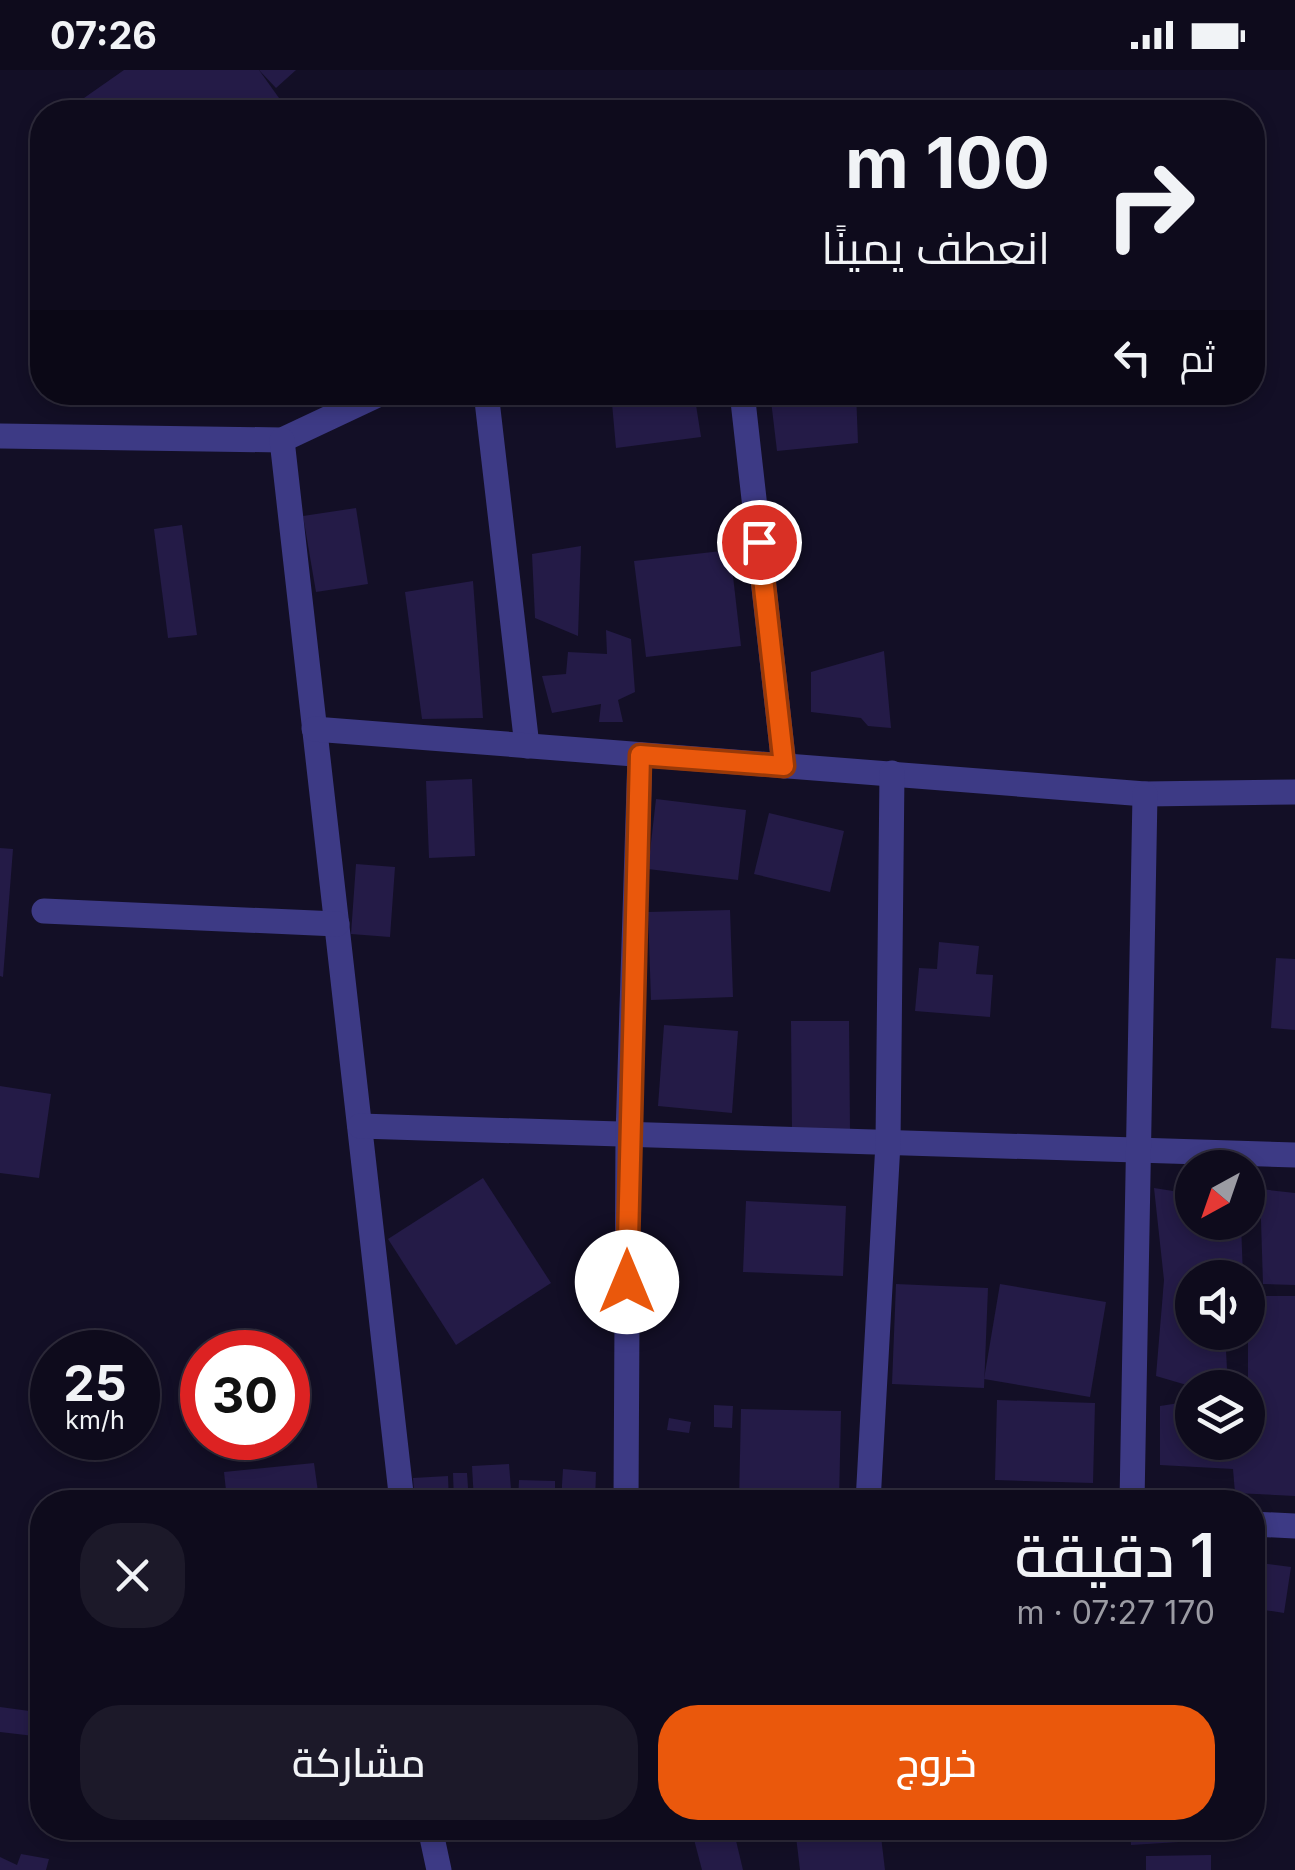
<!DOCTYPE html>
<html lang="ar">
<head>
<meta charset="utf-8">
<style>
  body { margin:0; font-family:Inter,Cairo,sans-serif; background:#1c1929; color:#f1f3f6; direction:rtl; height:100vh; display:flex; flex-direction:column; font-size:38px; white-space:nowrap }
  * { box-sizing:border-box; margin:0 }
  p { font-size:32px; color:#9b9ba3 }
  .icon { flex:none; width:55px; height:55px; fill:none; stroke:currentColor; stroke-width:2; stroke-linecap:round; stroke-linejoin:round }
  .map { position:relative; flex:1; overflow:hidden; direction:ltr }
  .details { position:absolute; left:30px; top:1420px; width:1235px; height:350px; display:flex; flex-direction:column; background:#0e0b1c; border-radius:40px; box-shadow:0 5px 15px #0003,0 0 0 2px #2e2b3b; direction:rtl }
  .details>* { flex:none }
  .banner { position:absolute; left:30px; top:30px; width:1235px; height:305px; border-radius:40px; box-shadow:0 5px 15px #0003,0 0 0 2px #2e2b3b; direction:rtl; background:#0e0b1c; color:#f1f3f6; overflow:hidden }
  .needle { width:65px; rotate:220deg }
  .buttons { position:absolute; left:1175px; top:1080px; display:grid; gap:20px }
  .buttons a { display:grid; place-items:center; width:90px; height:90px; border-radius:50%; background:#0e0b1c; box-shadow:0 5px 15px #0003,0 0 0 2px #2e2b3b; font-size:50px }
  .speed { position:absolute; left:30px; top:1260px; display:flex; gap:20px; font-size:50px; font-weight:700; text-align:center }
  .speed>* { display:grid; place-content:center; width:130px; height:130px; border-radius:50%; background:#0e0b1c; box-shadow:0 5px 15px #0003,0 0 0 2px #2e2b3b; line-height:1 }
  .speed small { font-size:25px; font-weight:400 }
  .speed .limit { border:15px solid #d22; background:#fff; color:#111 }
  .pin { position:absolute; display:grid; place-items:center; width:85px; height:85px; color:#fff; margin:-42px; border:5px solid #fff; border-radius:50%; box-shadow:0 2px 10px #0007 }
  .me { position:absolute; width:110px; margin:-55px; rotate:0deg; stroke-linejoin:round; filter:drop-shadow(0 0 8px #0008) }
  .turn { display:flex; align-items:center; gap:35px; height:210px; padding:0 50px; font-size:45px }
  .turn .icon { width:130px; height:130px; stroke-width:2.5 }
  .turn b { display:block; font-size:70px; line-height:85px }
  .then { display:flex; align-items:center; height:95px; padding:0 50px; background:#0003; gap:20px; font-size:38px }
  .round { display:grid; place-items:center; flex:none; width:105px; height:105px; border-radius:40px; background:#1c1929 }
  .summary { display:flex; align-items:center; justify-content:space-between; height:170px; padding:0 50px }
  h1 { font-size:60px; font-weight:600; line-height:75px }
  .action { display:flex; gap:20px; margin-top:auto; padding:20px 50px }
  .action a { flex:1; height:115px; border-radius:40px; background:#ea580c; color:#fff; font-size:40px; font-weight:600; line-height:115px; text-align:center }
  .action a+a { background:#1c1929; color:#f1f3f6 }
  .status { display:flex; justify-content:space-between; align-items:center; height:70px; padding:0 50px; background:#0e0b1c; direction:ltr }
  .status svg { height:28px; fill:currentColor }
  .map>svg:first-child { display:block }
  .building { fill:#241b47 }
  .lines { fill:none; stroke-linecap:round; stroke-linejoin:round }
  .minor { stroke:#3d3a85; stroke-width:25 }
  .route-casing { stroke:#983908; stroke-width:25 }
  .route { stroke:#ea580c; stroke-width:18 }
</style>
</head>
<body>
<div class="status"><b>07:26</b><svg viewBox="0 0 49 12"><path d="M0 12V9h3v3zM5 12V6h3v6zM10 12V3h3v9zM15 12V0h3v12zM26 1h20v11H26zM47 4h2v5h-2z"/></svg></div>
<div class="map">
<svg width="1295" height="1800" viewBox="0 0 1295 1800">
  <rect width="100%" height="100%" fill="#130f26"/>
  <g class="building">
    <polygon points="124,0 259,0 289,42 64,42"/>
    <polygon points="259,0 296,0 276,18"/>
    <polygon points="611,322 694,322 701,367 616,378"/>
    <polygon points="770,322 856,322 858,373 777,381"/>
    <polygon points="356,438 368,514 316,522 303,446"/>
    <polygon points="182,455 197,565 168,568 154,459"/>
    <polygon points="581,476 578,566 535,548 532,484"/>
    <polygon points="730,480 741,576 646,587 634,491"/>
    <polygon points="473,511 483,648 422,649 405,522"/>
    <polygon points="606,560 631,569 635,622 618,630 623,652 599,652 601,634 552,643 542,606 566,604 568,582 607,584"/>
    <polygon points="884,581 891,658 868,656 861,648 811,642 811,602"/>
    <polygon points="472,709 475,786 429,788 426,711"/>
    <polygon points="656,729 746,740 738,810 648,799"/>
    <polygon points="769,743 844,761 830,822 754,804"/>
    <polygon points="0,778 13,779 3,907 0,906"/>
    <polygon points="356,794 395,797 390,867 351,864"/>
    <polygon points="730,840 733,927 651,930 648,842"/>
    <polygon points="939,872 979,876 976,904 993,905 990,947 915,941 919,898 937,899"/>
    <polygon points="1276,888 1295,889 1295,960 1271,958"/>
    <polygon points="791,951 849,951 850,1061 792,1062"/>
    <polygon points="664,955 738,961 732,1043 658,1036"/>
    <polygon points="0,1016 51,1024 39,1108 0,1103"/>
    <polygon points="483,1108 551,1213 456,1275 388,1169"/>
    <polygon points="1154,1118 1192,1124 1192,1152 1241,1152 1243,1208 1192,1208 1192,1262 1225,1262 1228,1318 1197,1318 1156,1306 1164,1210"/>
    <polygon points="1260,1119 1295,1123 1295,1215 1263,1214"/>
    <polygon points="746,1131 846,1136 843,1206 743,1202"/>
    <polygon points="896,1214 988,1218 984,1318 892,1314"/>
    <polygon points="1000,1214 1106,1232 1090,1327 984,1309"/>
    <polygon points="1248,1226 1295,1226 1295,1426 1235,1423 1233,1399 1160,1395 1160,1336 1192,1331 1192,1372 1248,1372"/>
    <polygon points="997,1330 1095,1333 1093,1413 995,1410"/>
    <polygon points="714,1335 733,1336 732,1358 714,1357"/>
    <polygon points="741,1339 841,1341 839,1432 739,1432"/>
    <polygon points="669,1348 691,1352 689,1363 667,1360"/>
    <polygon points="314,1393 318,1422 227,1430 224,1402"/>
    <polygon points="509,1394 512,1432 474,1432 472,1396"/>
    <polygon points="563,1399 596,1402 595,1432 561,1432"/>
    <polygon points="453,1403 467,1403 469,1432 454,1432"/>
    <polygon points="448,1406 449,1432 415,1432 413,1408"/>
    <polygon points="519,1410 555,1411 555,1432 518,1432"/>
    <polygon points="1252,1492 1291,1497 1284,1543 1252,1538"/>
    <polygon points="32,1523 42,1523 42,1570 31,1570"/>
    <polygon points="36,1576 42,1577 42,1637 31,1636"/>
    <polygon points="0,1637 37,1642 34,1666 0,1662"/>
    <polygon points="691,1758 733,1758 743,1800 702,1800"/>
    <polygon points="795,1758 880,1758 885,1800 800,1800"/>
    <polygon points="1130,1758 1178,1758 1179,1772 1131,1775"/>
    <polygon points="21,1784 49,1789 46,1800 0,1800 0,1787 17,1795"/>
    <polygon points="1211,1785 1211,1800 1146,1800 1146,1786"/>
  </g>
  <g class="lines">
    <g class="minor">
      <polyline points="486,322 527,676"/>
      <polyline points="742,322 784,696"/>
      <polyline points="0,366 282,370 384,322"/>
      <polyline points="282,370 402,1432"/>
      <polyline points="314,659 1145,724 1295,722"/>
      <polyline points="44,841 337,854"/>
      <polyline points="360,1056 1295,1085"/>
      <polyline points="626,1432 628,1065 640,685"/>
      <polyline points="868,1432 888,1073 892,703"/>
      <polyline points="1132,1432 1145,724"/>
      <polyline points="1252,1454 1295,1456"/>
      <polyline points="430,1758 439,1800"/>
    </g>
  </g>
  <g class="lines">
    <g class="route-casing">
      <polyline id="route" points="627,1212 640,685 784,696 759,472"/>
    </g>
    <use href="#route" class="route"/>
  </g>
</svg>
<div class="buttons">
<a><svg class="needle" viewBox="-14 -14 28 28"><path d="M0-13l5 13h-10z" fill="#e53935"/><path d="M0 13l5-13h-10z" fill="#9b9ba3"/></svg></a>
<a><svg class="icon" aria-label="sound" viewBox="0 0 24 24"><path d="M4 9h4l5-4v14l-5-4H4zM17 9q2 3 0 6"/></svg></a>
<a><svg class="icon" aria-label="layers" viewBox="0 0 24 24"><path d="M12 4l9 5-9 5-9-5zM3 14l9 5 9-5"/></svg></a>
</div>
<div class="speed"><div>25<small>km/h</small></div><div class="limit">30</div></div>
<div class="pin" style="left:759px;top:472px;background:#d93025"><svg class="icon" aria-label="arrive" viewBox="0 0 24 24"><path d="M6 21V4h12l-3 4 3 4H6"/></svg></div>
<svg class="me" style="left:627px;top:1212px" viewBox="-20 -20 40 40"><circle r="19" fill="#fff"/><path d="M0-13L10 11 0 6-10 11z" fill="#ea580c"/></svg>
<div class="banner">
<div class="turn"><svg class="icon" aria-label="right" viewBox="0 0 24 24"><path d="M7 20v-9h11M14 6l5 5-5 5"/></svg><div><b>100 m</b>انعطف يمينًا</div></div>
<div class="then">ثم<svg class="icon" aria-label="left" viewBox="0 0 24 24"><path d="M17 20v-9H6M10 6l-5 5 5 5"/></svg></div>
</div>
<section class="details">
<div class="summary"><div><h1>1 دقيقة</h1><p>170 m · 07:27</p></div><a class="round"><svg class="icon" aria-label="close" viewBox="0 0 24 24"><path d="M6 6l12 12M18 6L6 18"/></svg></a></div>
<div class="action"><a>خروج</a><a>مشاركة</a></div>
</section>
</div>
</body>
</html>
